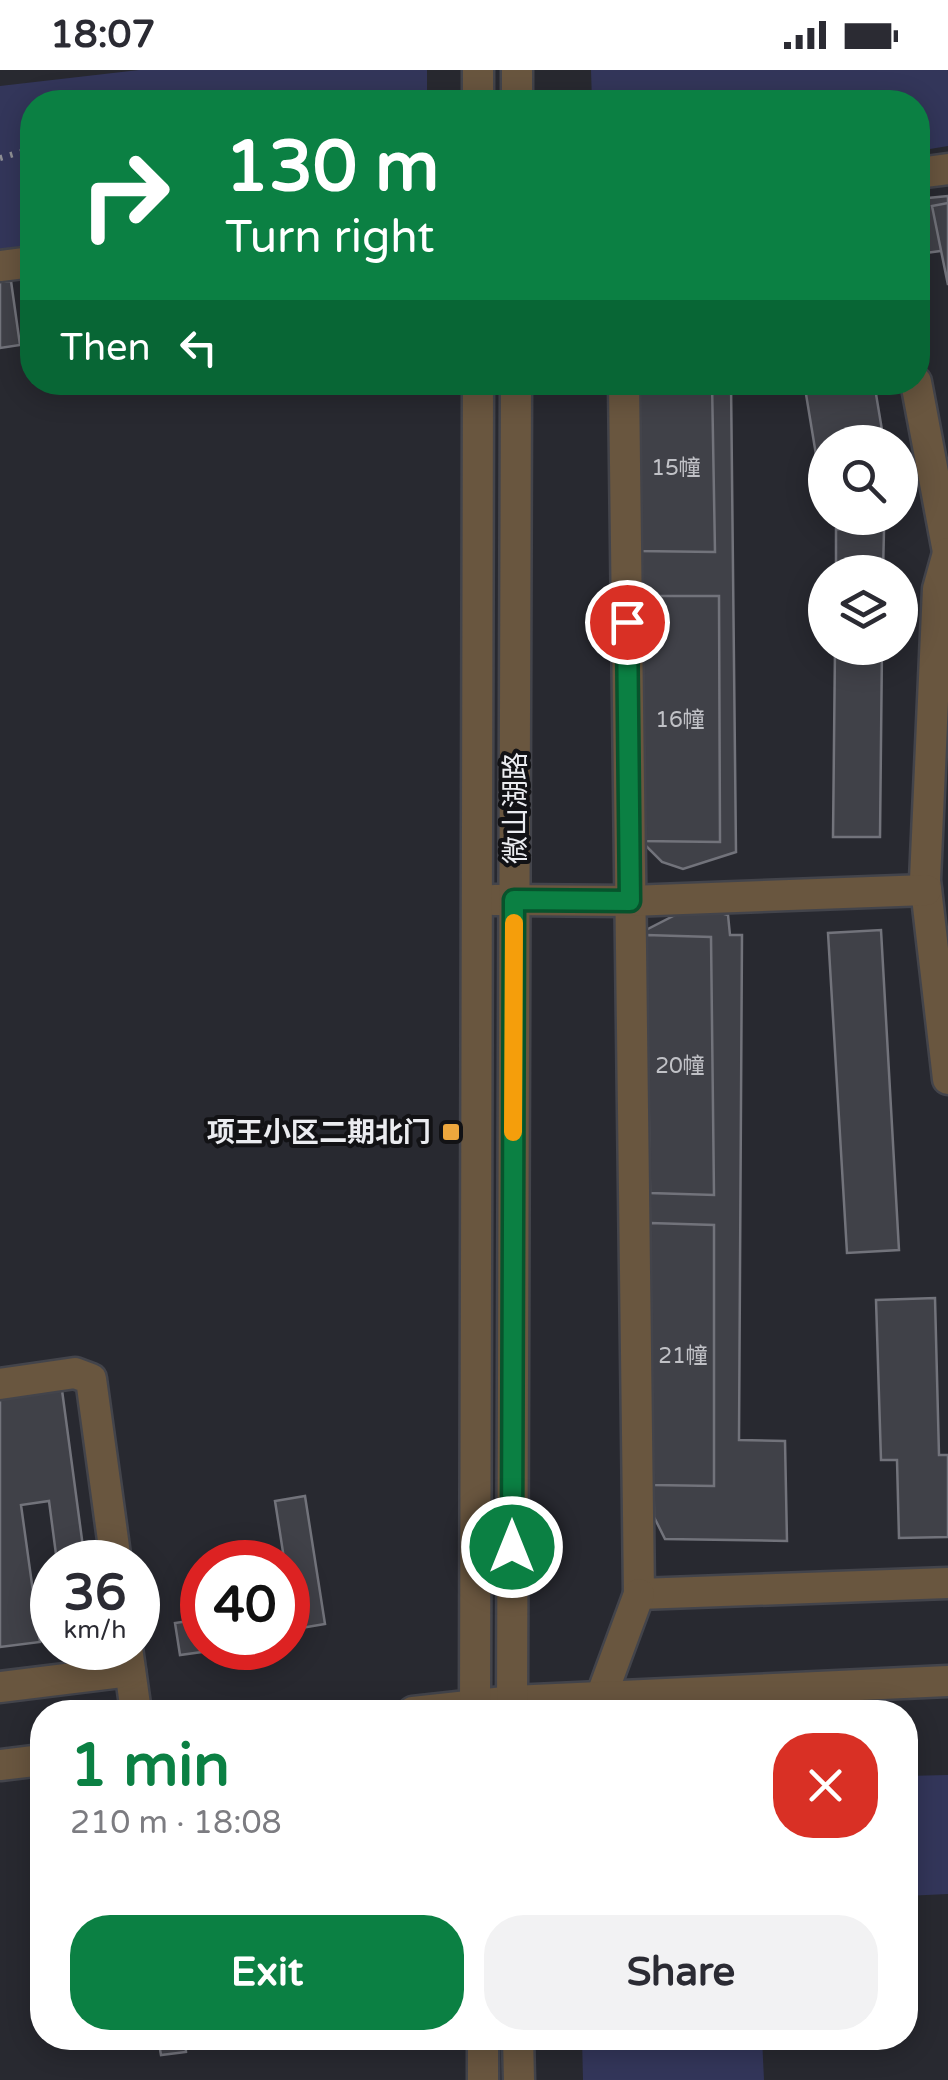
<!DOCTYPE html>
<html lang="en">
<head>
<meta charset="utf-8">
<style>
  body { margin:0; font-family:"Varela Round","Noto Sans SC",sans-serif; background:#f2f2f3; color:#2b2b33; height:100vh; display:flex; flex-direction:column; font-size:38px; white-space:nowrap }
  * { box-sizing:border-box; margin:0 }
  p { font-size:32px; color:#7c7c81 }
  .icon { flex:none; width:55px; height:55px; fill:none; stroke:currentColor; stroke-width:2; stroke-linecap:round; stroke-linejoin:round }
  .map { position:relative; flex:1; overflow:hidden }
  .panel { position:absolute; left:30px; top:1630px; width:888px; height:350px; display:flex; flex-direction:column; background:#fff; border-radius:40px; box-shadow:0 5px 25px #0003 }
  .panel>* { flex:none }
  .top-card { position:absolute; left:20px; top:20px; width:910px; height:305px; border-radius:40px; box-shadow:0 5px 25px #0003; background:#0b8043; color:#fff; overflow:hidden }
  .controls { position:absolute; left:808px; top:355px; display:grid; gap:20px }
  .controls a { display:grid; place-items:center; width:110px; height:110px; border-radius:50%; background:#fff; box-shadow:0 5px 25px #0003; font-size:50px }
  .speed { position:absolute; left:30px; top:1470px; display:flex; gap:20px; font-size:50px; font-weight:700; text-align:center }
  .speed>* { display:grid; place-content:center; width:130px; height:130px; border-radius:50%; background:#fff; box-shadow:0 5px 25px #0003; line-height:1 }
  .speed small { font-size:25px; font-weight:400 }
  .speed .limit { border:15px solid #d22; background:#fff; color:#111 }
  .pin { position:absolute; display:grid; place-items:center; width:85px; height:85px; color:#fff; margin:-42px; border:5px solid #fff; border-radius:50%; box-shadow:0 2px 10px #0007 }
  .me { position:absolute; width:110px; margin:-55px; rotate:0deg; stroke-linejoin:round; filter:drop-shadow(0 0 8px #0008) }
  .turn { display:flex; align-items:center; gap:35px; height:210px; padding:0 40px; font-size:45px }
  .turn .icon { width:130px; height:130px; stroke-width:2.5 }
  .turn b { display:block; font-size:70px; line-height:85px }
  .then { display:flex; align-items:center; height:95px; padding:0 40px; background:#0003; gap:20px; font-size:38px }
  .round { display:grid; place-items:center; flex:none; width:105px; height:105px; border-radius:40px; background:#f2f2f3 }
  .head { display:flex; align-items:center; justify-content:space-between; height:170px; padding:0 40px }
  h1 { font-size:60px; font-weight:800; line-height:75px; color:#0b8043 }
  .primary-button { display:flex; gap:20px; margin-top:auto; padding:20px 40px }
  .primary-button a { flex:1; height:115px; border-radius:40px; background:#0b8043; color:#fff; font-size:40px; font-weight:800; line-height:115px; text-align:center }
  .primary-button a+a { background:#f2f2f3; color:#2b2b33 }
  .status { display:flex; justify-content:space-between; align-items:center; height:70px; padding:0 50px; background:#fff; direction:ltr }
  .status svg { height:28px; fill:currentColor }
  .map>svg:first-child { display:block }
  .green { fill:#33365a }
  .building { fill:#404148; stroke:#72737b; stroke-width:2.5 }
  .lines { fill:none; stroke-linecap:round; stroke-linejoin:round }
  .minor-casing { stroke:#43444b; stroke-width:35 }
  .path { stroke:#909196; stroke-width:6; stroke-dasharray:2.5 8; stroke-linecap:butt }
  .minor { stroke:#69563f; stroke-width:30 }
  .route-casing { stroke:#07532c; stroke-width:25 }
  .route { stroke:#0b8043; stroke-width:18 }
  .slow { stroke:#f59e0b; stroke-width:18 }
  .poi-dot { fill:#eea73d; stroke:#121215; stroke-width:4 }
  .labels { text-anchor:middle; stroke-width:8; stroke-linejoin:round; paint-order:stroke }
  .number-label { font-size:22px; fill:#c0c1c6 }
  .street-label { font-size:28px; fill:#ebecf0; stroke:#121215 }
  .poi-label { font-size:28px; font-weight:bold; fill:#ebecf0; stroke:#121215; text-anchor:end }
</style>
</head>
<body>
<div class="status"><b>18:07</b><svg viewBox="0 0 49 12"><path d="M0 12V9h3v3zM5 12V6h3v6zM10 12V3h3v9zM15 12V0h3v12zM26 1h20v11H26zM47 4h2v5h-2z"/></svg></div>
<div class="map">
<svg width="948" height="2010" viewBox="0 0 948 2010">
  <rect width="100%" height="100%" fill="#282930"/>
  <g class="green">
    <polygon points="139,0 427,0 427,32 32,32 32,175 0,179 0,16"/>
    <polygon points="591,0 948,0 948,76 918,81 918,32 592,32"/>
    <polygon points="948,1705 948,1824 905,1826 905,1706"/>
    <polygon points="582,1968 762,1968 764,2010 583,2010"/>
  </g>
  <g class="building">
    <polygon points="948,126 948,180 918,184 918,129"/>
    <polygon points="948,133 948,215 932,136"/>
    <polygon points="11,211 20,275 0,278 0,212"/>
    <polygon points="637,312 731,312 736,782 683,799 662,792 641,771"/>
    <polygon points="637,312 712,312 715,482 638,481"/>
    <polygon points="804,312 874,312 884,372 825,372 825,408 820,409"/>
    <polygon points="836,459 884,460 883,502 836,502"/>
    <polygon points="639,526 719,526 720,772 641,771"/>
    <polygon points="835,578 882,578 880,767 833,767"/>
    <polygon points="710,840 728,845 730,865 742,865 739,1370 785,1371 787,1471 665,1469 654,1447 646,860 683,841"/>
    <polygon points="881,860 899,1180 847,1183 828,863"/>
    <polygon points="646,865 711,867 714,1125 650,1123"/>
    <polygon points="650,1153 714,1155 714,1416 653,1415"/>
    <polygon points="935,1228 939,1385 948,1385 948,1467 899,1468 897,1390 881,1390 876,1230"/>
    <polygon points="62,1320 85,1492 57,1492 49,1431 21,1435 40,1572 0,1577 0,1328"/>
    <polygon points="305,1426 325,1554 295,1559 275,1431"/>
    <polygon points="202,1549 202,1578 231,1578 180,1585 175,1553"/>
    <polygon points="42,1852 42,1884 39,1885 35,1853"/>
    <polygon points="158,1968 185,1968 186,1982 161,1985"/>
  </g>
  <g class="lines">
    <g class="minor-casing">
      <g id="minor">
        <polyline points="478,32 478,0"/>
        <polyline points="517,32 517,0"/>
        <polyline points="918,103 948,99"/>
        <polyline points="0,196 32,192"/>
        <polyline points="624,312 639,1524 948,1513"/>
        <polyline points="916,312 948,482"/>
        <polyline points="948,483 938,519 925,810 948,1009"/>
        <polyline points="494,830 630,831 926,820"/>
        <polyline points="0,1314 75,1303 91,1309 116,1492"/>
        <polyline points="127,1578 136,1642"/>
        <polyline points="0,1617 130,1601"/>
        <polyline points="601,1627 639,1524"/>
        <polyline points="413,1642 512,1631 948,1611"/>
        <polyline points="475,1642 478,312"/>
        <polyline points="512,1642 516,312"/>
        <polyline points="0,1695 42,1690"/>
        <polyline points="483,1968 483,2010"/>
        <polyline points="518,1968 519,2010"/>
      </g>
    </g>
    <polyline class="path" points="0,88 32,79"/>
    <use href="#minor" class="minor"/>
  </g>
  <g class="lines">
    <g class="route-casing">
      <polyline id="route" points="512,1477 514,830 630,831 627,552"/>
    </g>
    <use href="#route" class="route"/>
    <polyline class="slow" points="513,1062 514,853"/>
  </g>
  <rect class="poi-dot" x="441" y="1052" width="20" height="20" rx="5"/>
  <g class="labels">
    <g class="number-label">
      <text x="676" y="405">15幢</text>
      <text x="680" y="657">16幢</text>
      <text x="680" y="1003">20幢</text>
      <text x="683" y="1293">21幢</text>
    </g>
    <g class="street-label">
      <text transform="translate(515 738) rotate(-90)" y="10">微山湖路</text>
    </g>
    <g class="poi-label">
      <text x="431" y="1072">项王小区二期北门</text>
    </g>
  </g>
</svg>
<div class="controls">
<a><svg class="icon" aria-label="search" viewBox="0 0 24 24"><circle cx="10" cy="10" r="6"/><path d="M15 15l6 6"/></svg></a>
<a><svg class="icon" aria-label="layers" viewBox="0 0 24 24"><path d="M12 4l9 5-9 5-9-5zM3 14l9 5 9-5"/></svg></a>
</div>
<div class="speed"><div>36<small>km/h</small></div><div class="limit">40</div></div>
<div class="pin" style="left:627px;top:552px;background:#d93025"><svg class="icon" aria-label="arrive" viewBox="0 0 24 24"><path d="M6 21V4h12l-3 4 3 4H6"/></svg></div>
<svg class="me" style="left:512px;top:1477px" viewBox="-20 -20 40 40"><circle r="17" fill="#0b8043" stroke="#fff" stroke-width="3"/><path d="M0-11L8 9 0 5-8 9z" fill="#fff"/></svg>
<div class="top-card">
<div class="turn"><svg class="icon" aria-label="right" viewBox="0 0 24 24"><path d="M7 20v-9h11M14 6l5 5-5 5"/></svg><div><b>130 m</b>Turn right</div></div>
<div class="then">Then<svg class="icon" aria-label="left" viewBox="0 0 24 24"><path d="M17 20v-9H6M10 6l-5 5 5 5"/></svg></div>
</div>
<section class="panel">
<div class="head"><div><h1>1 min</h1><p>210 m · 18:08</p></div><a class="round" style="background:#d93025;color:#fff"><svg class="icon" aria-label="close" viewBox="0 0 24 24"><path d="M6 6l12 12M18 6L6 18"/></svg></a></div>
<div class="primary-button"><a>Exit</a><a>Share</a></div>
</section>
</div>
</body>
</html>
